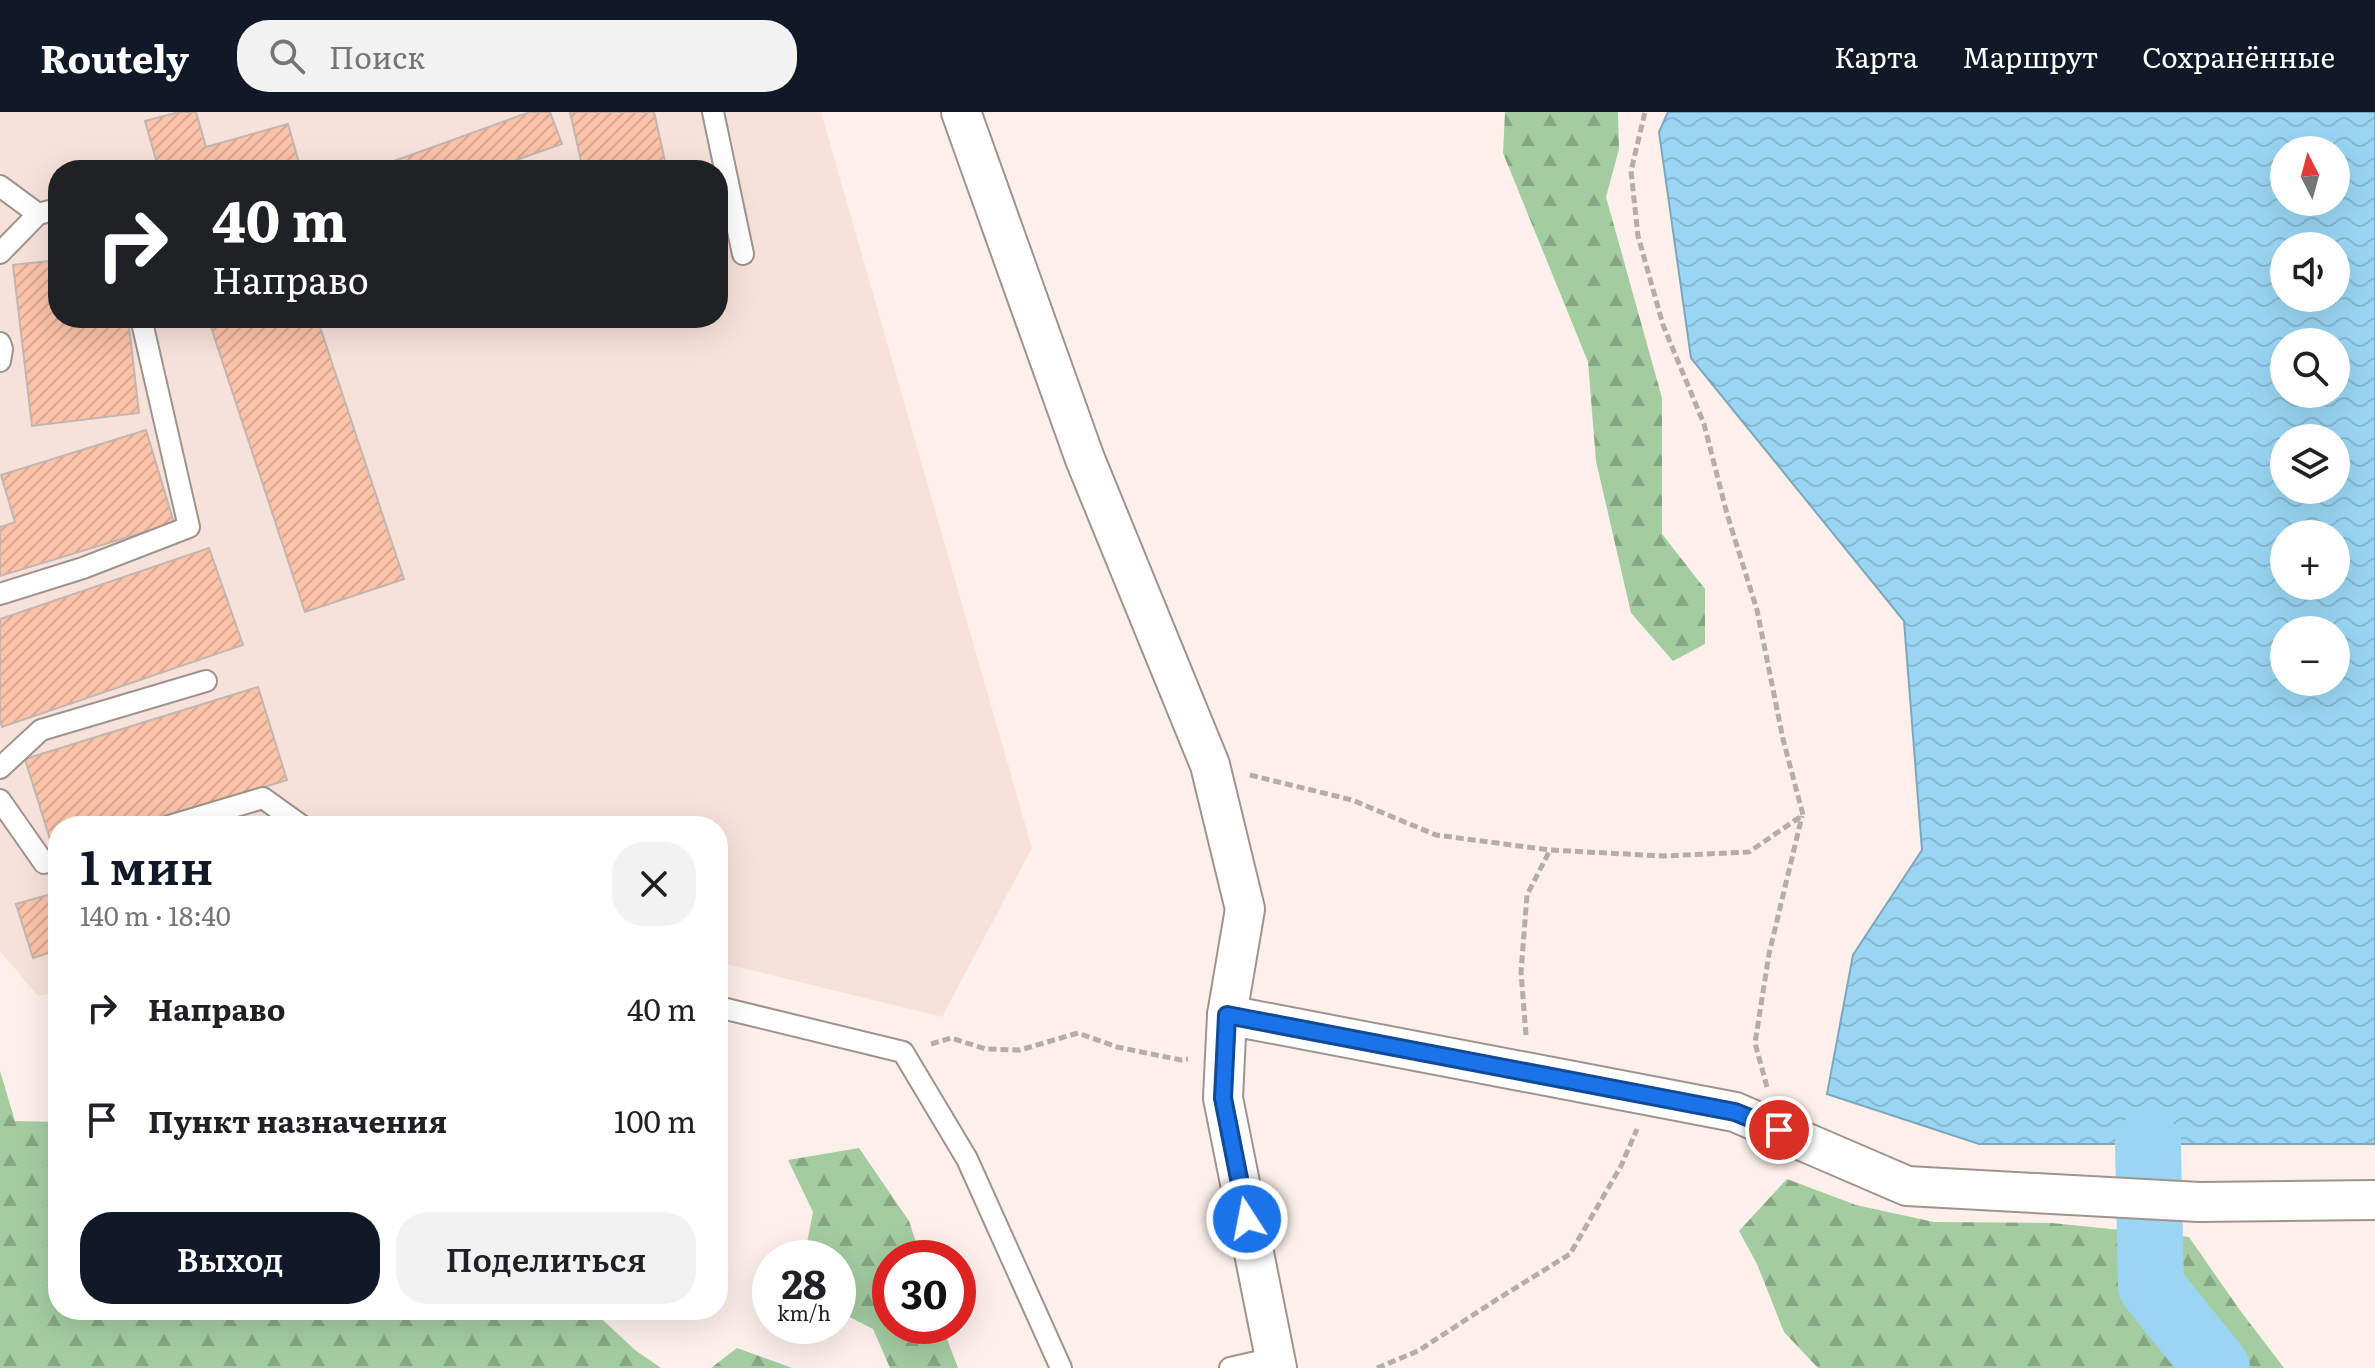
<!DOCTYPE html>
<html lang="ru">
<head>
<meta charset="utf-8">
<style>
  body { margin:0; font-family:Literata,serif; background:#f2f2f2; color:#202124; height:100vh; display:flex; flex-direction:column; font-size:30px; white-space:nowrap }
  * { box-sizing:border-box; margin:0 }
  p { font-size:26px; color:#757577 }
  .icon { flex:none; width:44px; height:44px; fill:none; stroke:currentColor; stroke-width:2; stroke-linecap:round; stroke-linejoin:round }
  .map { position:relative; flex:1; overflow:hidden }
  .details { position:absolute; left:48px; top:704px; width:680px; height:504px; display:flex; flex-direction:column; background:#fff; border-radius:32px; box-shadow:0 8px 32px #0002 }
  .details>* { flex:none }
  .banner { position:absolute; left:48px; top:48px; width:680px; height:168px; border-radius:32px; box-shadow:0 8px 32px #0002; background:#202124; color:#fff; overflow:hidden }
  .needle { width:52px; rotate:354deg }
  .controls { position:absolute; left:2270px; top:24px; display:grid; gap:16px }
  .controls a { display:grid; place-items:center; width:80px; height:80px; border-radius:50%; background:#fff; box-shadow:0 8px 32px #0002; font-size:40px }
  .speed { position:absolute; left:752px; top:1128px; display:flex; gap:16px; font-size:40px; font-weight:700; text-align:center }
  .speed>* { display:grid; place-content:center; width:104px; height:104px; border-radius:50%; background:#fff; box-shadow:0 8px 32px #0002; line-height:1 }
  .speed small { font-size:20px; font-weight:400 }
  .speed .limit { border:12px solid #d22; background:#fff; color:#111 }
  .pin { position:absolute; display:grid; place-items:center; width:68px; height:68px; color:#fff; margin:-34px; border:4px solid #fff; border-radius:50%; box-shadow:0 2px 8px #0007 }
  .me { position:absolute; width:88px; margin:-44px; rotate:349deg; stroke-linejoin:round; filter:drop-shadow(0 0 6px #0008) }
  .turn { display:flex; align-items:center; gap:28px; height:168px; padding:0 32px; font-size:36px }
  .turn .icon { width:104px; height:104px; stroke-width:2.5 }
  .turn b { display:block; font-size:56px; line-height:68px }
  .round { display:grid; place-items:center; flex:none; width:84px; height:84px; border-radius:32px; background:#f2f2f2 }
  .headline { display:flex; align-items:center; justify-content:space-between; height:136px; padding:0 32px }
  h1 { font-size:48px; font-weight:600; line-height:60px; color:#111827 }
  .action { display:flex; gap:16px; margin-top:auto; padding:16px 32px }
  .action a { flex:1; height:92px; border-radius:32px; background:#111827; color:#fff; font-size:32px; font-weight:600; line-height:92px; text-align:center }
  .action a+a { background:#f2f2f2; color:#202124 }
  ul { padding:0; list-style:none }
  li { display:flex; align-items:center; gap:24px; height:112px; padding:0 32px }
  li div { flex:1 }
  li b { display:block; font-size:30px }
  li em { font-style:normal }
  header { display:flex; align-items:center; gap:48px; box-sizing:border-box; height:112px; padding:0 40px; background:#111827; color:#fff }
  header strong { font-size:38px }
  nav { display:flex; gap:44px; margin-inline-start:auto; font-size:28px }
  .search { width:560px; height:72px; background:#f2f2f2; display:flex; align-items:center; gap:20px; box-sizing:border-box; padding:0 28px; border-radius:32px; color:#757577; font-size:30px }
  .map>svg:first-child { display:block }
  .built { fill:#f6e2d9; fill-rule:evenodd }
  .forest { fill:url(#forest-firs) }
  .water { fill:url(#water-waves); stroke:#7fa7bb; stroke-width:2; fill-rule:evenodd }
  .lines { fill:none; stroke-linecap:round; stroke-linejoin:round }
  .river { stroke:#9ad6f4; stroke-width:66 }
  .building { fill:url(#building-hatch); stroke:#c2b6b1; stroke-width:2 }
  .lane-casing { stroke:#9f938e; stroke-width:24 }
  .street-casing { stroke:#9f938e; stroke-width:42 }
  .path { stroke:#b6aca8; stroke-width:5; stroke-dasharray:8 4; stroke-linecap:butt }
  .lane { stroke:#fff; stroke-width:20 }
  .street { stroke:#fff; stroke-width:38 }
  .route-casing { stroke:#114b97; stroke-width:20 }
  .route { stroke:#1a73e8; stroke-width:14 }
</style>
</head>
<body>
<header>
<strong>Routely</strong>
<div class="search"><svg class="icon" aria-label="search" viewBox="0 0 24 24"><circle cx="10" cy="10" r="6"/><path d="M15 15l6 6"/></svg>Поиск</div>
<nav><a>Карта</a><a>Маршрут</a><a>Сохранённые</a></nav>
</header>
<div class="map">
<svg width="2375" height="1256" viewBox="0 0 2375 1256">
  <defs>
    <pattern id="forest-firs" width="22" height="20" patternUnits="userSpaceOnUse" patternTransform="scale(2)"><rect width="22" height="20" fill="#a4cca1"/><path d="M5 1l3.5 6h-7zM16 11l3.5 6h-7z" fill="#87a784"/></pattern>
    <pattern id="water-waves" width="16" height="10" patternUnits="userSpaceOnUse" patternTransform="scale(2)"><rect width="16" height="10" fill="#9ad6f4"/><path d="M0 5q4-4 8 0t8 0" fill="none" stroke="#86b8d2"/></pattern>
    <pattern id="building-hatch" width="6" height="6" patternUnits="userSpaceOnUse" patternTransform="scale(2)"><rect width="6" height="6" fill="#fcc3a9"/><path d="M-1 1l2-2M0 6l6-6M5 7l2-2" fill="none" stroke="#d9a892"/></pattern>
  </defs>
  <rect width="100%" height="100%" fill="#fdf0ea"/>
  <path class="built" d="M0,0H821L1032,736L942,905L718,850V714H58V880L38,884L0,839ZM58,58H718V206H58Z"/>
  <g class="forest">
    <polygon points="1505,0 1618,0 1619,37 1606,85 1662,286 1662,422 1705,477 1705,532 1673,549 1631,501 1596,349 1588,250 1503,41"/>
    <polygon points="0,959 15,1009 58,1010 58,1198 592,1198 635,1238 661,1256 0,1256"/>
    <polygon points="859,1036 909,1109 921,1146 890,1146 890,1214 942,1214 958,1256 890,1256 873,1217 838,1199 838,1146 804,1146 813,1100 788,1048"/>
    <polygon points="1787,1067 1856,1093 1934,1110 2052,1111 2189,1125 2239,1197 2284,1256 1818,1256 1784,1220 1757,1152 1739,1119"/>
    <polygon points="737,1236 792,1256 711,1256"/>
  </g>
  <path class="water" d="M1668,0H2375V1032H1979L1827,982L1853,843L1922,738L1904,509L1691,246L1659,20ZM2284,38H2336V90H2284ZM2336,134V186H2284V134ZM2336,230V282H2284V230ZM2284,326H2336V378H2284ZM2336,422V474H2284V422ZM2336,518V570H2284V518Z"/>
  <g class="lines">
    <polyline class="river" points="2148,1032 2151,1174 2217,1256"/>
  </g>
  <g class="building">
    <polygon points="179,0 196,0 206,35 288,12 301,58 159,58 145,9"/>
    <polygon points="530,0 550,0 562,32 516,48 520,58 369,58"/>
    <polygon points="570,0 654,0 667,58 583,58"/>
    <polygon points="58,148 58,206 128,206 139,301 32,314 13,153"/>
    <polygon points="208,206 317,206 404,467 305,500"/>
    <polygon points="146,318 174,411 0,464 0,415 15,410 1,363"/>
    <polygon points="209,436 243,533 2,615 0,609 0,507"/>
    <polygon points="258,575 287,668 139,714 58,714 58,739 54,740 25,647"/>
    <polygon points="58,780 58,838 33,846 16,792"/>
  </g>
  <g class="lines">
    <g class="lane-casing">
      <g id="lane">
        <polyline points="713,0 743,142"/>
        <polyline points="0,74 38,102"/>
        <polyline points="0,141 38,102 58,97"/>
        <polyline points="0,231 2,237 0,249"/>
        <polyline points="0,482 83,456 189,415 141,206"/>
        <polyline points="0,656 41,618 206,569"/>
        <polyline points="0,688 44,751 58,747"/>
        <polyline points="169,714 263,686 302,714"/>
        <polyline points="718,895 903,940 967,1047 1061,1256"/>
        <polyline points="1230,1256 1274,1246"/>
      </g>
    </g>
    <g class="street-casing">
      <g id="street">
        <polyline points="961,0 1085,347 1210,653 1245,797 1227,903 1223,986 1277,1256"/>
        <polyline points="1227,903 1735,1000 1907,1074 2199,1090 2375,1088"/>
      </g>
    </g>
    <g class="path">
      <polyline points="1250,663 1352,688 1436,723 1550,738 1663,744 1749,740 1803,703 1783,627 1757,498 1727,402 1704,312 1663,213 1638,124 1631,59 1645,0"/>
      <polyline points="1526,923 1521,860 1527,783 1550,738"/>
      <polyline points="931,932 951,926 986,937 1020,938 1078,921 1117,935 1181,948 1188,947"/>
      <polyline points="1767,975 1755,931 1769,842 1802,704"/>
      <polyline points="1377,1256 1418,1239 1496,1188 1570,1142 1621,1054 1637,1017"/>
    </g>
    <use href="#lane" class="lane"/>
    <use href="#street" class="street"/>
  </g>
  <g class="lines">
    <g class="route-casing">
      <polyline id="route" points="1247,1107 1223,986 1227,903 1735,1000 1779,1018"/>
    </g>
    <use href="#route" class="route"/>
  </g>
</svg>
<div class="controls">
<a><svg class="needle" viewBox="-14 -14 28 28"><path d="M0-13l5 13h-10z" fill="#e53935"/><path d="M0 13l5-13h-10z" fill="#757577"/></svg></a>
<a><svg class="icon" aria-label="sound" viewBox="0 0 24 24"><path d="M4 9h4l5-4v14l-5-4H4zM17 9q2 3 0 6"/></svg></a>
<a><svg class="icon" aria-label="search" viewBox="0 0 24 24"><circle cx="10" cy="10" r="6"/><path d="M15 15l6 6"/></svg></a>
<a><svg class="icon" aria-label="layers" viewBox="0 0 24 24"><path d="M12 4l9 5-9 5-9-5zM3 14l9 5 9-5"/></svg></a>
<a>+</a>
<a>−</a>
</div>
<div class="speed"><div>28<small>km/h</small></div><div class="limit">30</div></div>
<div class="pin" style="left:1779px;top:1018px;background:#d93025"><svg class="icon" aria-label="arrive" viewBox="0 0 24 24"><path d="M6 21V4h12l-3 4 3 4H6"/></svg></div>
<svg class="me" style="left:1247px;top:1107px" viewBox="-20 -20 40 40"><circle r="17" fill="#1a73e8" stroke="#fff" stroke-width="3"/><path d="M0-11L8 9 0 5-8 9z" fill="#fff"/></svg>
<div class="banner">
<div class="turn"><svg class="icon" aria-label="right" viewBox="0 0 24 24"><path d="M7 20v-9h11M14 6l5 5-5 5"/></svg><div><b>40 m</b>Направо</div></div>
</div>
<section class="details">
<div class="headline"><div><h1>1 мин</h1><p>140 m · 18:40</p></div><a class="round"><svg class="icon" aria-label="close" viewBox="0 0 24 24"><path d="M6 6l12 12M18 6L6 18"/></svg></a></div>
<ul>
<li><svg class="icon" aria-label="right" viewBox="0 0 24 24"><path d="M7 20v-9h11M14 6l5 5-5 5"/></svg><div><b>Направо</b></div><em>40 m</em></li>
<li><svg class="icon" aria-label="arrive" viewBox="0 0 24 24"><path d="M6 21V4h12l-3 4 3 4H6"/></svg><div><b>Пункт назначения</b></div><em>100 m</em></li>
</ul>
<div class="action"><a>Выход</a><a>Поделиться</a></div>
</section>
</div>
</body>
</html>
